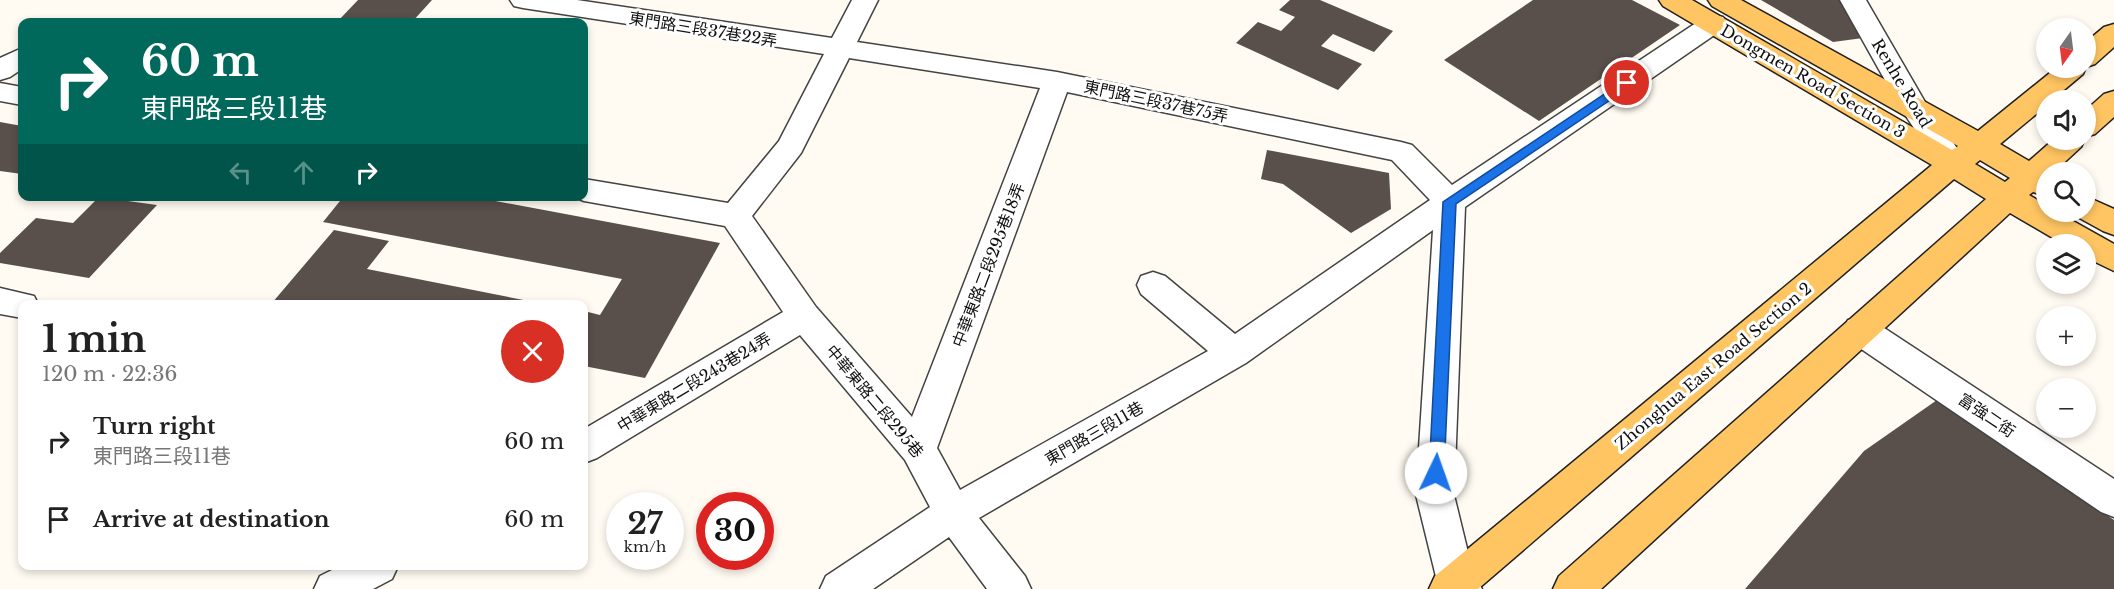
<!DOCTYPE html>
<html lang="en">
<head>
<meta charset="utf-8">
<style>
  body { margin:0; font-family:"Libre Baskerville","Noto Sans TC",serif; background:#f2f2f2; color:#222; height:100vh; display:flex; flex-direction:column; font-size:22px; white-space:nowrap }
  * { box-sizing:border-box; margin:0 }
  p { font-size:20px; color:#767676 }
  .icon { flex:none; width:33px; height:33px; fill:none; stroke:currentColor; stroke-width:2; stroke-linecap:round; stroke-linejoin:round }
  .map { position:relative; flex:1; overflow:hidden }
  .details { position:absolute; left:18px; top:300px; width:570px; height:270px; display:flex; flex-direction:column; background:#fff; border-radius:12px; box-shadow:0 3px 9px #0003 }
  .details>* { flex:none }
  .guide { position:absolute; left:18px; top:18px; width:570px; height:183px; border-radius:12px; box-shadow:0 3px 9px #0003; background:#00695c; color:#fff; overflow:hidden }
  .needle { width:39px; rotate:194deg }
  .buttons { position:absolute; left:2036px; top:18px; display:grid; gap:12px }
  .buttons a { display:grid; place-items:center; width:60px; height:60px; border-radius:50%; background:#fff; box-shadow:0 3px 9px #0003; font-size:30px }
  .speed { position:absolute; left:606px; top:492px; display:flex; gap:12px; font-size:30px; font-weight:700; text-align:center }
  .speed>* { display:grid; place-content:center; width:78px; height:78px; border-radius:50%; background:#fff; box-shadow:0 3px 9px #0003; line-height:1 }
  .speed small { font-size:15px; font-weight:400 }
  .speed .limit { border:9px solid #d22; background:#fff; color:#111 }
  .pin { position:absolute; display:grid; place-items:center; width:51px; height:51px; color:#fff; margin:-26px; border:3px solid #fff; border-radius:50%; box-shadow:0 2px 6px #0007 }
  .me { position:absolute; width:66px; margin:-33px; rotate:3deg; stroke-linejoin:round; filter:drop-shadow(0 0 4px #0008) }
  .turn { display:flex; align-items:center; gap:21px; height:126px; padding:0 24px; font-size:27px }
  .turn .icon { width:78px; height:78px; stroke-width:2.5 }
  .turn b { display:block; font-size:42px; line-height:51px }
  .lanes { display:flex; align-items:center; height:57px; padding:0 24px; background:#0003; justify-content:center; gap:30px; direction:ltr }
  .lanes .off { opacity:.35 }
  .round { display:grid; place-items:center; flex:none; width:63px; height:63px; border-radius:32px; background:#f2f2f2 }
  .head { display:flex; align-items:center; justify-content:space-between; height:102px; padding:0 24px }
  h1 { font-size:36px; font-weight:700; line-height:45px }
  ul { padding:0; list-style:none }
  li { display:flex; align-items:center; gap:18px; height:78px; padding:0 24px }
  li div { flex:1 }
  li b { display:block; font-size:22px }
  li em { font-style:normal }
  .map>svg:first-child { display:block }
  .building { fill:#594f4b }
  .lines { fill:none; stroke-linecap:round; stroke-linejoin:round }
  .minor-casing { stroke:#434343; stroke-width:3 }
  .major-casing { stroke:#212121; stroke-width:3 }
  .minor { fill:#fff; fill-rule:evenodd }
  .major { fill:#ffc562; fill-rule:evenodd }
  .route { fill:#1a73e8; stroke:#114b97; stroke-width:1.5 }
  .labels { text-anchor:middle; stroke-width:6; stroke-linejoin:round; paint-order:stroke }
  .street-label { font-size:16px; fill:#101010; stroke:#fff }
</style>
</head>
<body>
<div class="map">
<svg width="2114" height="589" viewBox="0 0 2114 589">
  <rect width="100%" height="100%" fill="#fffbf2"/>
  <g class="building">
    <polygon points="358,0 432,0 412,22 337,22"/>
    <polygon points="1290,0 1320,0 1393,31 1374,52 1333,34 1321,46 1362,64 1338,90 1236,43 1258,22 1281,31 1295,17 1279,10"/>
    <polygon points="1533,0 1632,0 1680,25 1539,121 1444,60"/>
    <polygon points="1761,0 1840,0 1863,38 1833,42"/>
    <polygon points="0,122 22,126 22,174 0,171"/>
    <polygon points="1267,150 1389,173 1391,209 1351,233 1283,184 1261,179"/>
    <polygon points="344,196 469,196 720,243 645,378 584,366 584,311 600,315 622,279 323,222"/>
    <polygon points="99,197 157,205 89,278 0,263 0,253 36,218 73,223"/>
    <polygon points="334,230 389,241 367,269 544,304 272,303"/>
    <polygon points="1937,400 2114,520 2114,589 1745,589 1864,451"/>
  </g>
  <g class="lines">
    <g class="minor-casing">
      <g id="minor">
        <path d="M510,0H577L832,38L852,0H878L857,42L1057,72L1401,142L1412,145L1452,185L1705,17L1714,15L1723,17L1727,23L1723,29L1465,207L1454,495L1473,573L1482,589H1439L1416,495L1433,230L1246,363L979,518L1025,576L1031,589H987L949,537L873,589H820L826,576L930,507L905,460L800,335L597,458L584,463V429L783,312L725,226L584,201L572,196H584V179L728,203L779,141L824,54L523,8L514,6ZM849,58L1040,88L912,417L816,307L752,216L801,153ZM1067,92L1392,160L1430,200L1235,334L1165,276L1153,272L1141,276L1137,285L1141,294L1208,351L960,490L937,448Z"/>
        <polygon points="1840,0 1866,0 1925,102 1968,164 1964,171 1953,175 1942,171 1900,107"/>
        <polygon points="22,48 22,69 10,77 0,80 0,58"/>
        <polygon points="0,83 22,87 22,105 0,101"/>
        <polygon points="0,288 34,296 38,304 22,304 22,318 0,314"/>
        <polygon points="1860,317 1872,320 2114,479 2114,517 2101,512 1848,340 1843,330 1848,320"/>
        <polygon points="340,566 398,566 392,579 373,589 314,589 320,576"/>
      </g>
    </g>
    <g class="major-casing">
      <g id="major">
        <path d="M1659,0H1692L1952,150L1958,146L1712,6L1708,0H1741L1978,131L2056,68H2085V43L2104,27L2114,24V47L2095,64L2086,67L2083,74L2052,100H2046V106L2000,144L2029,161L2053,140L2085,139L2081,147L2054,172H2046V196L2033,192L2029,195L2046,205V212H2057L2114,244V271L2085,257V244H2063L2010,213L1601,589H1553L1559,576L1986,199L1954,179L1478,589H1429L1435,576L1932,165L1663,6ZM1980,160L2010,178L2005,182L1975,164Z"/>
        <polygon points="2114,91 2114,117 2095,134 2085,137 2085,111 2104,94"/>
        <polygon points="2085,196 2114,209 2114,235 2103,231 2074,215 2072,212 2085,212"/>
      </g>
    </g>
    <use href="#minor" class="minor"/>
    <use href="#major" class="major"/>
  </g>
  <polygon class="route" points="1627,79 1633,83 1631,86 1456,204 1444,473 1442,478 1436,479 1431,478 1429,473 1443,202"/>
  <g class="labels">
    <g class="street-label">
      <text transform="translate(703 29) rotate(9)" y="6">東門路三段37巷22弄</text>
      <text transform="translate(1813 81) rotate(30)" y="6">Dongmen Road Section 3</text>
      <text transform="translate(1902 83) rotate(59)" y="6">Renhe Road</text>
      <text transform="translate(1156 101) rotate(12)" y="6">東門路三段37巷75弄</text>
      <text transform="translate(988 265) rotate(-69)" y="6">中華東路二段295巷18弄</text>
      <text transform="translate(1713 366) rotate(-40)" y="6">Zhonghua East Road Section 2</text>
      <text transform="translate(694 382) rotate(-31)" y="6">中華東路二段243巷24弄</text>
      <text transform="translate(875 401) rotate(50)" y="6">中華東路二段295巷</text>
      <text transform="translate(1987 415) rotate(34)" y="6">富強二街</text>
      <text transform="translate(1094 433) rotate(-30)" y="6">東門路三段11巷</text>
    </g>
  </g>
</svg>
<div class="buttons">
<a><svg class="needle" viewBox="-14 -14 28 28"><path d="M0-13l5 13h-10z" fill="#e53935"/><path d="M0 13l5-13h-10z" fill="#767676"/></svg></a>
<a><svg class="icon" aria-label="sound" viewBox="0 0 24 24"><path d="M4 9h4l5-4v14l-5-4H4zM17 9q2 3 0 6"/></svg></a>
<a><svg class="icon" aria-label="search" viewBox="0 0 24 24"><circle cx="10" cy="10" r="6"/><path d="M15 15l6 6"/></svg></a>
<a><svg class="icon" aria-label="layers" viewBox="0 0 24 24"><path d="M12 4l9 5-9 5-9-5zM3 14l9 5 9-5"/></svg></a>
<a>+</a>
<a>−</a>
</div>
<div class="speed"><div>27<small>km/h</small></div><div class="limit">30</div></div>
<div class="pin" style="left:1627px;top:83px;background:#d93025"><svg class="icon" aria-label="arrive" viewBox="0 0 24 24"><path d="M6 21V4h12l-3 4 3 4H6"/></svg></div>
<svg class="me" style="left:1436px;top:473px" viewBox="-20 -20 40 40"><circle r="19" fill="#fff"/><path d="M0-13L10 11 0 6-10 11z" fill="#1a73e8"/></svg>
<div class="guide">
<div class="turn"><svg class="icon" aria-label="right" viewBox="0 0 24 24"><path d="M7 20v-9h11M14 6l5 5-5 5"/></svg><div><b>60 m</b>東門路三段11巷</div></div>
<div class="lanes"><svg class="icon off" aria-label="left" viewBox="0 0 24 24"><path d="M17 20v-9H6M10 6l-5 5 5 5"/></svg><svg class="icon off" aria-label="ahead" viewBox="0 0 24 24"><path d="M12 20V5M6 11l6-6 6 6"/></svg><svg class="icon" aria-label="right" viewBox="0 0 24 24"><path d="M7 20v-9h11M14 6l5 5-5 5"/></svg></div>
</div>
<section class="details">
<div class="head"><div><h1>1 min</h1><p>120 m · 22:36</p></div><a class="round" style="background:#d93025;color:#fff"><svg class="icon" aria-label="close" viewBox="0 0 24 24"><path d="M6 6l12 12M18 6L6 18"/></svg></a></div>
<ul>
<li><svg class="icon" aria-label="right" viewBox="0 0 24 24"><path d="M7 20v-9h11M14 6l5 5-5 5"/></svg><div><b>Turn right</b><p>東門路三段11巷</p></div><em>60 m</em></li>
<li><svg class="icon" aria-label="arrive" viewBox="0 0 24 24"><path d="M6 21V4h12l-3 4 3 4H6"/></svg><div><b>Arrive at destination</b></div><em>60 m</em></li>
</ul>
</section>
</div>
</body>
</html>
